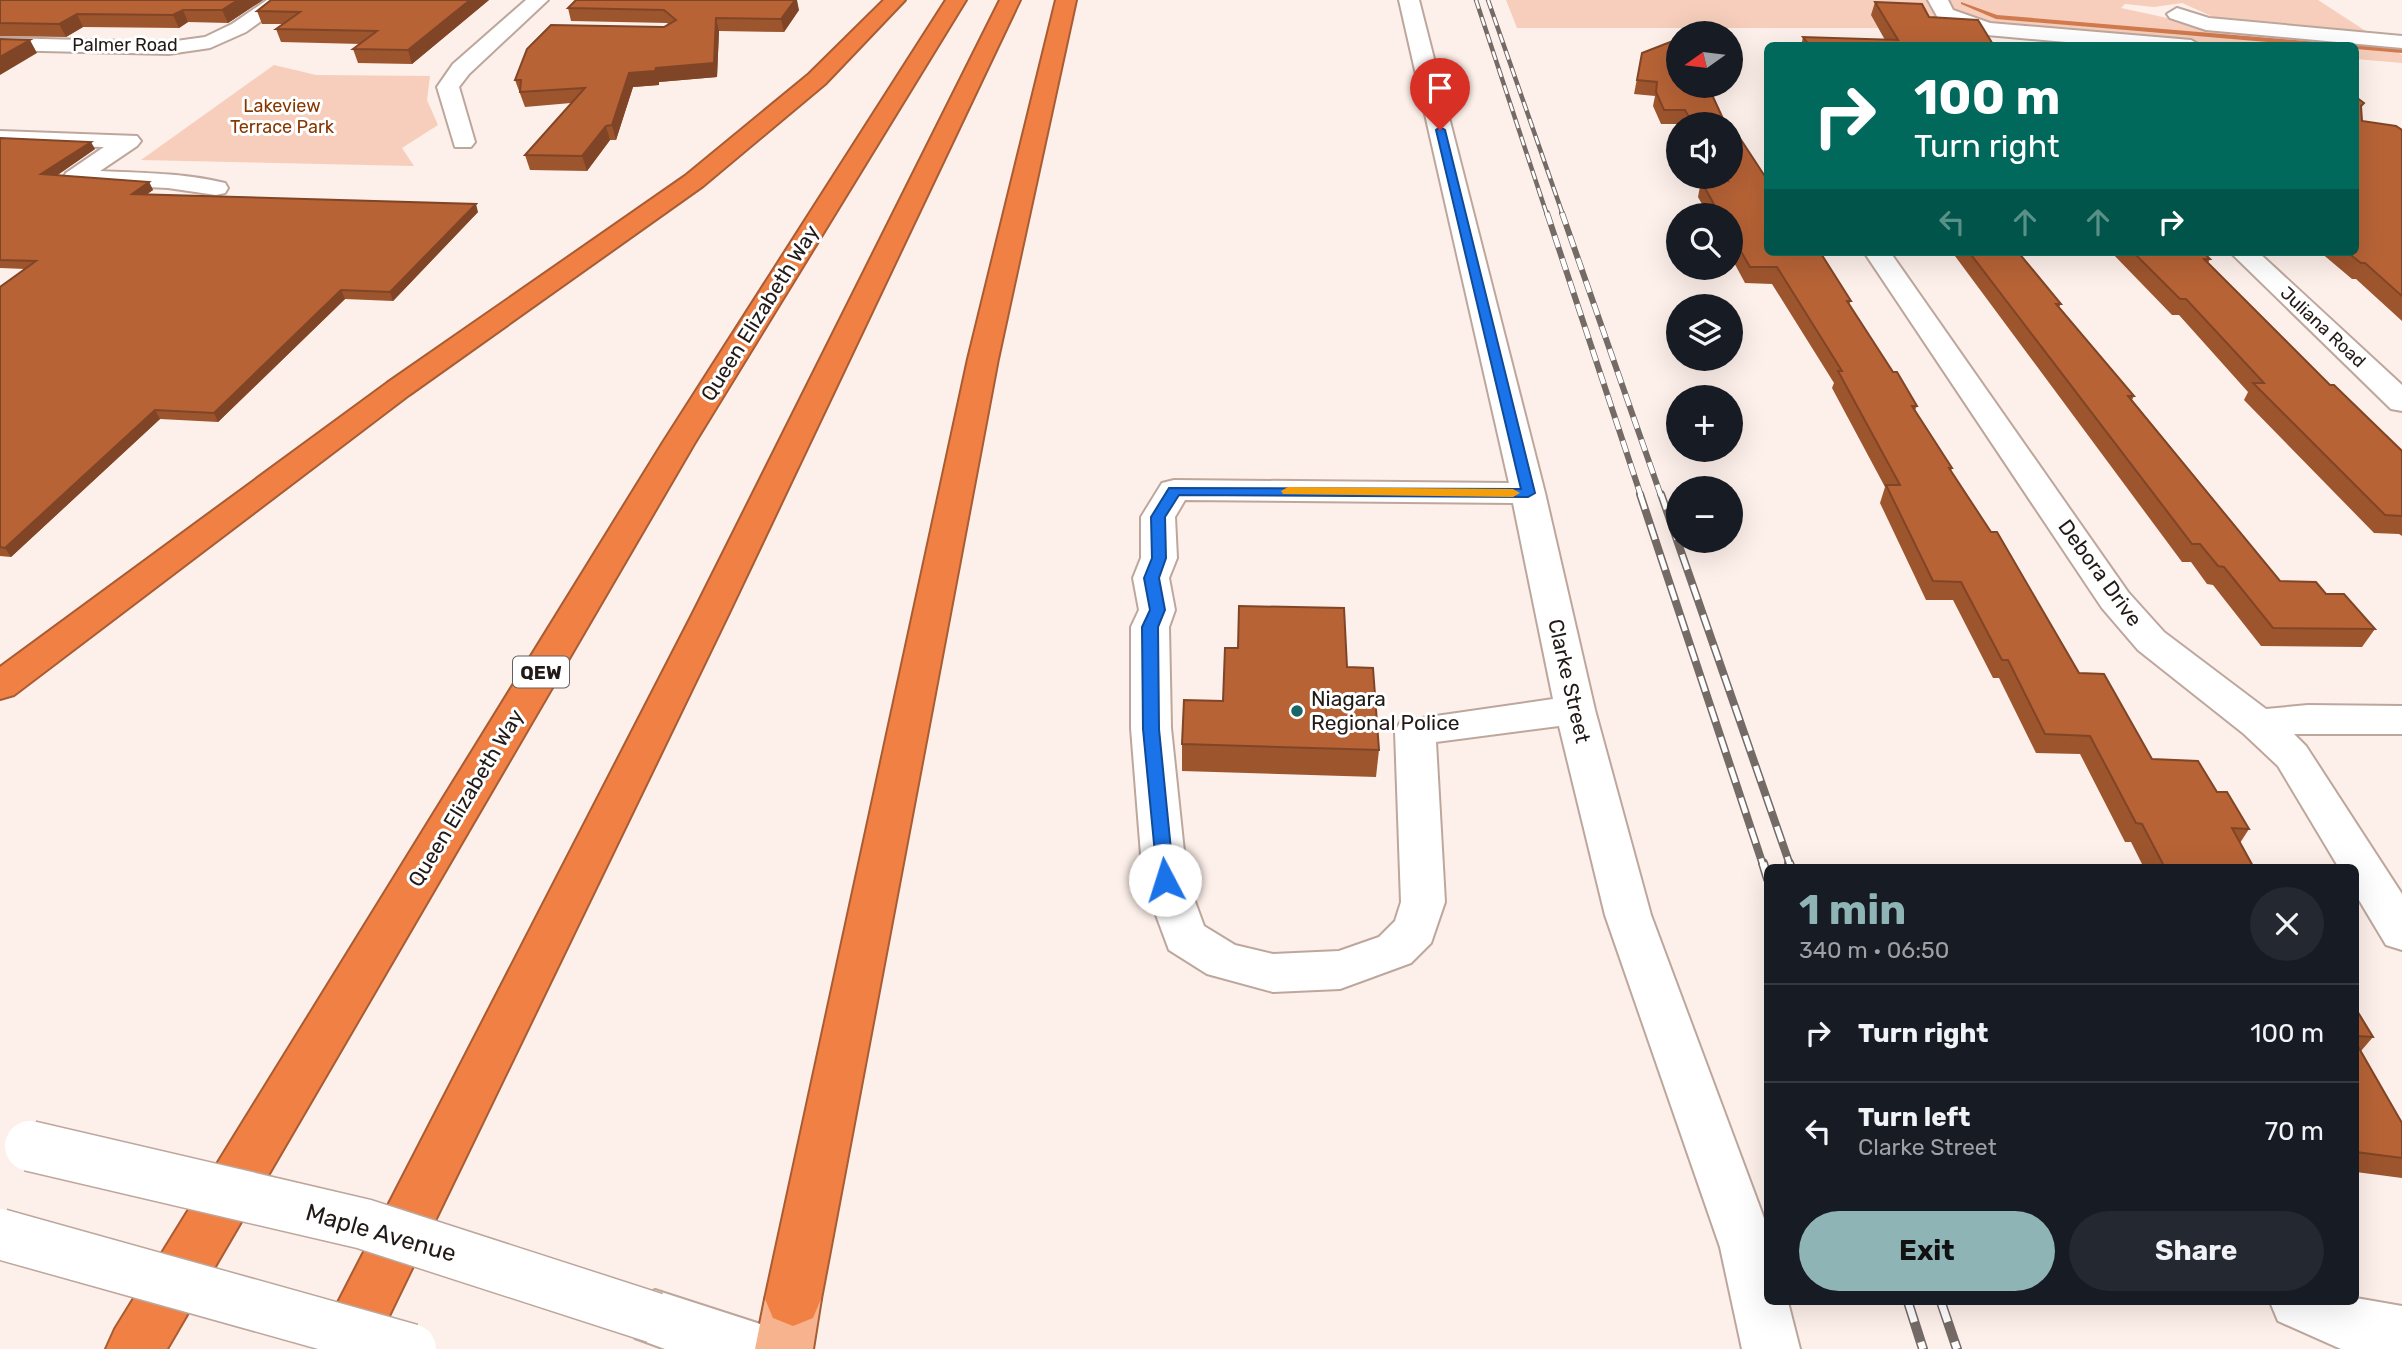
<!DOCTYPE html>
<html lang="en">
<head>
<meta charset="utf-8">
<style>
  body { margin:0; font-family:Rubik,sans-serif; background:#242831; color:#f1f3f6; height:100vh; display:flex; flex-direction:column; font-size:26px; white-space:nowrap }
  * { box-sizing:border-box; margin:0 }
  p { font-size:23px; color:#9ea1a6 }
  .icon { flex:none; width:38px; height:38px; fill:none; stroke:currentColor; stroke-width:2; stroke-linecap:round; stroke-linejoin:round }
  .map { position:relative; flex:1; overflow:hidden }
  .sheet { position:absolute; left:1764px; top:864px; width:595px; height:441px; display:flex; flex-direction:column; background:#171b24; border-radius:10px; box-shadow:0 7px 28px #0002 }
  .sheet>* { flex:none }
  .top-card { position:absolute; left:1764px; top:42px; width:595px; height:214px; border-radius:10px; box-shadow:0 7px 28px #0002; background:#00695c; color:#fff; overflow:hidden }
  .needle { width:46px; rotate:256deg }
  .buttons { position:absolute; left:1666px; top:21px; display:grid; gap:14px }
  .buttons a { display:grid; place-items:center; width:77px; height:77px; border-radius:50%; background:#171b24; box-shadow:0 7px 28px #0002; font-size:35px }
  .pin { position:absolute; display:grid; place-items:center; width:60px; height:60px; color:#fff; margin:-72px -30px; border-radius:50% 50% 50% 0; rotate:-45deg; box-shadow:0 0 7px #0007 }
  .pin .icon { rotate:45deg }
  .me { position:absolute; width:77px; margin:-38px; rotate:355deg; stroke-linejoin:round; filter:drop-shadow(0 0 5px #0008) }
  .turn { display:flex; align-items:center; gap:24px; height:147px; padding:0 35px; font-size:32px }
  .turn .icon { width:91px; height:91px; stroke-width:2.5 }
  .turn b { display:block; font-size:49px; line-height:60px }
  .lanes { display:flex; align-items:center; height:66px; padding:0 35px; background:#0003; justify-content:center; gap:35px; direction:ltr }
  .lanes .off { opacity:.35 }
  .round { display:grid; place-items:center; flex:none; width:74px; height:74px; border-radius:37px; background:#242831 }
  .overview { display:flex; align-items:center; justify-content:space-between; height:119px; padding:0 35px }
  h1 { font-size:42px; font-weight:700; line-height:52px; color:#8fb4b6 }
  .action { display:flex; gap:14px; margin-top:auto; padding:14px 35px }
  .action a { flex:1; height:80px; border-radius:42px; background:#8fb4b6; color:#111; font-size:28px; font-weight:700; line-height:80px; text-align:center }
  .action a+a { background:#242831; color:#f1f3f6 }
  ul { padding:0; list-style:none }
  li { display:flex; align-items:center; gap:21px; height:98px; padding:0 35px; border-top:2px solid #363941 }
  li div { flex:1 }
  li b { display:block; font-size:26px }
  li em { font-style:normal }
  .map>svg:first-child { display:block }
  .green { fill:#f6cebb }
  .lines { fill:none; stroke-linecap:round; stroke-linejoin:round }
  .stream { fill:#d17a4e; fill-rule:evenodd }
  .minor-casing { stroke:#bda79d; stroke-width:4 }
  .major-casing { stroke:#a85c34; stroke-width:4 }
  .highway-casing { stroke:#a85c34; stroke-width:4 }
  .minor { fill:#fff; fill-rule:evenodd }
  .major { fill:#f6b38e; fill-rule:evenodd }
  .highway { fill:#f08043; fill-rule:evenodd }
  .rail-far3-casing { stroke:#746a66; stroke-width:4.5 }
  .rail-far2-casing { stroke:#746a66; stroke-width:6 }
  .rail-far1-casing { stroke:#746a66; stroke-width:8 }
  .rail-casing { stroke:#746a66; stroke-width:10 }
  .rail-far3 { stroke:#fff; stroke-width:2.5; stroke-dasharray:9; stroke-linecap:butt }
  .rail-far2 { stroke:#fff; stroke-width:4.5; stroke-dasharray:12; stroke-linecap:butt }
  .rail-far1 { stroke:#fff; stroke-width:5; stroke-dasharray:16; stroke-linecap:butt }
  .rail { stroke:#fff; stroke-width:7; stroke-dasharray:21; stroke-linecap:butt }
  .minor-bridge-casing { stroke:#bda79d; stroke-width:53; stroke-linecap:butt }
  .minor-bridge { stroke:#fff; stroke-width:50 }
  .wall { fill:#9d552e }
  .shaded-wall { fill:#804526 }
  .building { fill:#b76336; stroke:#804526; stroke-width:2 }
  .route { fill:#1a73e8; stroke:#114b97; stroke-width:2 }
  .slow { fill:#f59e0b }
  .poi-dot { fill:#186668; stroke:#fff; stroke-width:2.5 }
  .labels { text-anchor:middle; stroke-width:6; stroke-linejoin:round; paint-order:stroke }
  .far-street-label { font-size:18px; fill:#221a17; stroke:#fff }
  .far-park-label { font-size:18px; fill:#873700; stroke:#fff }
  .shield { fill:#fff; stroke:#645f5d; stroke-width:2 }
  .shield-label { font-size:19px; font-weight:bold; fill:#221a17 }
  .street-label { font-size:21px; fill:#221a17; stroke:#fff }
  .poi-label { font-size:21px; fill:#221a17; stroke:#fff; text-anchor:start }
  .near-street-label { font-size:24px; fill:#221a17; stroke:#fff }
</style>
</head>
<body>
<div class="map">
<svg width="2402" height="1349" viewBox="0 0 2402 1349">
  <rect width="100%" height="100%" fill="#fdefe9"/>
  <g class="green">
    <polygon points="1506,0 2318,0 2375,37 2218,19 2182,3 2154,7 2125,4 2121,8 2195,24 2387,45 2402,55 2402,63 2356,59 2356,46 2191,45 1977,28 1517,28"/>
    <polygon points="274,65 316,75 430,76 427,100 438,125 402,148 414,166 141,160"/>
  </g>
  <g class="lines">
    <polygon class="stream" points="1961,2 1997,15 2402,49 2402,53 2356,49 2356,46 2313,46 1996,19 1961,4"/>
    <g class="minor-casing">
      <g id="minor">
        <polygon points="267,0 290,0 246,32 210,48 169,54 0,50 0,38 169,42 205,37 232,24"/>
        <polygon points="526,0 548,0 469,74 459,87 475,142 471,147 455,147 437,87 453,64"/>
        <path d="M1399,0H1419L1545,493L1595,710L1651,915L1768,1229V1302H1788L1800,1349H1742L1720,1247L1605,915L1559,726L1436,742L1445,902L1431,943L1411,963L1340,989L1273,992L1207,974L1169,950L1143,880L1131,728V627L1139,610L1133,578L1141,558V517L1162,483L1174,480L1509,483ZM1185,500L1513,503L1553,699L1401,721L1395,731L1401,902L1395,921L1379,937L1339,951L1273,954L1235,945L1204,926L1187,880L1171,728L1169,627L1175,610L1169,578L1177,558L1175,517Z"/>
        <polygon points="1928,0 1948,0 1953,10 1990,23 2191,40 2201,46 2111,46 1987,35 1938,18"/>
        <polygon points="2177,8 2209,18 2402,36 2402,48 2206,30 2170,18 2167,14"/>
        <path d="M0,131L137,136L141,141L137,146L100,171C142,173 184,173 225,183L228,188L225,193L216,195L168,188L66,183L63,178L66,173L104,147L0,145Z"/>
        <polygon points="1864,252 1890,252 2128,592 2164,632 2266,709 2308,705 2402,706 2402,734 2294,734 2306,746 2402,894 2402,950 2386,945 2356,895 2356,868 2339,868 2278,766 2244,734 2138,650 2102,608"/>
        <polygon points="2230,252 2258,252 2402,385 2402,411 2391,409"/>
        <polygon points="655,1290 776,1329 785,1349 665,1349 635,1338 627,1318 635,1298"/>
        <polygon points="2356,1298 2402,1306 2402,1349 2341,1349 2278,1321 2270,1302 2356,1302"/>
      </g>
    </g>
    <g class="major-casing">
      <polygon id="major" points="793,1272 813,1280 821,1299 813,1349 755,1349 765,1299 773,1280"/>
    </g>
    <g class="highway-casing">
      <g id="highway">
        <polygon points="884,0 905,0 825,84 703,186 409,395 14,695 0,699 0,667 387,383 685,176 809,74"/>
        <polygon points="946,0 966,0 694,444 167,1349 106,1349 115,1329 662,444"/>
        <polygon points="1000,0 1020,0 729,613 373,1349 314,1349 693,613"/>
        <polygon points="1056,0 1076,0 998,359 821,1299 813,1318 793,1326 773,1318 765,1299 968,359"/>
      </g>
    </g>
    <use href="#minor" class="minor"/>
    <use href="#major" class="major"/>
    <use href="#highway" class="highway"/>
    <g class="rail-far3-casing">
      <g id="rail-far3">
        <polyline points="1476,0 1547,215"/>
        <polyline points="1488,0 1563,215"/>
      </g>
    </g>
    <g class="rail-far2-casing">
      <g id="rail-far2">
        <polyline points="1547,213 1641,496"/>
        <polyline points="1562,213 1661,496"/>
      </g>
    </g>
    <g class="rail-far1-casing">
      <g id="rail-far1">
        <polyline points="1640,494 1763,865"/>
        <polyline points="1661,494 1790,865"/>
      </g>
    </g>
    <g class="rail-casing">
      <g id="rail">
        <polyline points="1763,863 1768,879"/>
        <polyline points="1789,863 1791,868"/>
        <polyline points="1908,1302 1923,1349"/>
        <polyline points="1941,1302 1957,1349"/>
      </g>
    </g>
    <use href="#rail-far3" class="rail-far3"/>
    <use href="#rail-far2" class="rail-far2"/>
    <use href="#rail-far1" class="rail-far1"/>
    <use href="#rail" class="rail"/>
    <g class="minor-bridge-casing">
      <g id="minor-bridge">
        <polyline points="30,1146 364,1224 655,1318"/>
        <polyline points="0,1234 411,1349"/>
      </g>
    </g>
    <use href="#minor-bridge" class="minor-bridge"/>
  </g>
  <g class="wall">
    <polygon points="0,0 263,0 228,23 188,22 179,28 83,27 66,37 0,36"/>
    <polygon points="271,0 489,0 412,64 358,63 353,49 361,44 281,42 276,29 283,24 262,24 257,11"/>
    <polygon points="1875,2 1929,17 1994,46 1801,46 1803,37 1885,40 1871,15"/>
    <polygon points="568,8 799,10 784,32 719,31 717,77 659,82 659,85 633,87 616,140 610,140 587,171 530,170 525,155 571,103 525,107 515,80 664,27 668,24 667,23 571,21"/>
    <polygon points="1678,39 1678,86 1708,86 1725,123 1730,123 1768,181 1768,252 1820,252 1851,301 1849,304 1893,372 1897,372 1917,406 1915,410 1952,468 1951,471 1991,532 1997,532 2079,673 2104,674 2152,759 2198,761 2217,792 2227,792 2249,829 2240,843 2254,868 2144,868 2131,842 2125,842 2080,754 2036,753 1999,678 1993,678 1953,600 1926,600 1880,503 1885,487 1832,388 1834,383 1772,284 1745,283 1731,257 1731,215 1708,215 1698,197 1701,181 1715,181 1712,177 1731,177 1731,124 1661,124 1653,106 1655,96 1634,94 1642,53"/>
    <polygon points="2361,108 2362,121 2402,130 2402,321 2356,279 2352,279 2320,252 2356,252"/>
    <polygon points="0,138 95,149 56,176 149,182 153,190 147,194 478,212 393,301 345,299 218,422 160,419 11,557 0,556 0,287 25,269 0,268"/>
    <polygon points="1952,252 2018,252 2061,304 2059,307 2134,396 2132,400 2280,581 2326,594 2375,629 2362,647 2261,646 2213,585 2207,584 2191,562 2182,562"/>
    <polygon points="2111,252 2203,252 2210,259 2208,263 2330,385 2402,451 2402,536 2399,534 2374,533 2244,400 2248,392 2179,315 2172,315"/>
    <polygon points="1347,667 1379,750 1376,777 1182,771 1182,744 1223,701"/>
    <polygon points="2356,1009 2373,1037 2361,1051 2402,1123 2402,1178 2356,1172"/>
  </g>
  <g class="shaded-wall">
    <polygon points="238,0 263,0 228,23 222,10"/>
    <polygon points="470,0 489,0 412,64 408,50"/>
    <polygon points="795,0 797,0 799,10 784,32 781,19"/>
    <polygon points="183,10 188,22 179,28 173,15"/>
    <polygon points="77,14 83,27 66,37 59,24"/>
    <polygon points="716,18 719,31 717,77 659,82 659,85 633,87 616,140 612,125 629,73 656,68"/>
    <polygon points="30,40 37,53 0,75 0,57"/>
    <polygon points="606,126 610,140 587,171 582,156"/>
    <polygon points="91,142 95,149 46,183 41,174"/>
    <polygon points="149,182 153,190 136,202 132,194"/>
    <polygon points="476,204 478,212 393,301 390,292"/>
    <polygon points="341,290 345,299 218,422 214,413"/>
    <polygon points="155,410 160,419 11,557 5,548"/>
  </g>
  <g class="building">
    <polygon points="0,0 238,0 222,10 183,10 173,15 77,14 59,24 0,23"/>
    <polygon points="271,0 470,0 408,50 353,49 377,31 276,29 300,12 257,11"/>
    <polygon points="576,0 795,0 781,19 716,18 714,63 656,68 655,71 629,73 612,125 606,126 582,156 525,155 585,88 520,92 521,80 515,80 527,49 551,25 664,27 676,20 664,10 568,8"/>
    <polygon points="1875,2 1922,4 1929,17 1978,20 1994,46 1810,46 1803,37 1898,40"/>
    <polygon points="0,39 30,40 0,57"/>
    <polygon points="1678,39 1678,86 1708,86 1725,123 1730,123 1768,181 1768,252 1820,252 1851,301 1847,301 1893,372 1897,372 1917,406 1912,406 1952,468 1949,468 1991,532 1997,532 2079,673 2104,674 2152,759 2198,761 2217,792 2227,792 2249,829 2232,828 2254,868 2165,868 2142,824 2136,823 2090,736 2045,734 2008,660 2002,660 1961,582 1933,581 1886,485 1900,485 1838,371 1842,371 1777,267 1750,267 1731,234 1731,215 1720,215 1701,181 1728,181 1725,177 1731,177 1731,124 1693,124 1685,110 1664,110 1656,92 1657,82 1637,80 1642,53"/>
    <polygon points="2356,97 2364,103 2361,106 2362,121 2396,126 2402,130 2402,296 2365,263 2361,263 2347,252 2356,252"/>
    <polygon points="0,138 91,142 41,174 149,182 132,194 476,204 390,292 341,290 214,413 155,410 5,548 0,547 0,287 36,261 0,260"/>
    <polygon points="1969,252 2018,252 2061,304 2056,304 2134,396 2128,396 2280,581 2316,582 2326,594 2344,594 2375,629 2273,628 2224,567 2218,566 2200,544 2192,544"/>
    <polygon points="2133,252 2203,252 2210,259 2204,259 2330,385 2334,385 2402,451 2402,516 2385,515 2253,383 2264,383 2186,299 2180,299"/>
    <polygon points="1239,606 1344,608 1347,667 1373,668 1379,750 1182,744 1184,700 1223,701 1225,648 1238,648"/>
    <polygon points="2356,1009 2373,1037 2356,1036"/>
    <polygon points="2356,1043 2402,1123 2402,1158 2356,1152"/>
  </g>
  <polygon class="route" points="1440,127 1445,130 1535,493 1528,497 1179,495 1165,517 1166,558 1159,578 1165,610 1158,627 1159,729 1174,880 1165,887 1158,885 1143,729 1142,627 1150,610 1144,578 1152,558 1151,517 1169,488 1521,489 1436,130"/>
  <polygon class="slow" points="1288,487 1513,489 1520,493 1513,497 1283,494 1281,491"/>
  <circle class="poi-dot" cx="1297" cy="711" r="7"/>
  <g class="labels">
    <g class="far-street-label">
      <text x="125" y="51">Palmer Road</text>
      <text transform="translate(2323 327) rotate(43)" y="6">Juliana Road</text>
    </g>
    <g class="far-park-label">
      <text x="282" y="112">Lakeview<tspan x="282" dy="21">Terrace Park</tspan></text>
    </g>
    <rect class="shield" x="513" y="656.5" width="56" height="31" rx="5"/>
    <g class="shield-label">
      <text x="541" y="679">QEW</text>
    </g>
    <g class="street-label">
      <text transform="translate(760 313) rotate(-58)" y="7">Queen Elizabeth Way</text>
      <text transform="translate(2100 573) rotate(54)" y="7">Debora Drive</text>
      <text transform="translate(1569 681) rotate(77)" y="7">Clarke Street</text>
      <text transform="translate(466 798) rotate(-59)" y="7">Queen Elizabeth Way</text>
    </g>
    <g class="poi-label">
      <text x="1311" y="706">Niagara<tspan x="1311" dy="24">Regional Police</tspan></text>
    </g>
    <g class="near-street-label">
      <text transform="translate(381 1233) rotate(16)" y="8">Maple Avenue</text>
    </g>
  </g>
</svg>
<div class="buttons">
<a><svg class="needle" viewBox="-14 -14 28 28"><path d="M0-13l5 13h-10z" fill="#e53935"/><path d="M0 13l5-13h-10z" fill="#9ea1a6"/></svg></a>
<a><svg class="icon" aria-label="sound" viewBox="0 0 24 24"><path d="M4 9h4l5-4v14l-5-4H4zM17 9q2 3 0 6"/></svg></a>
<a><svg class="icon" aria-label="search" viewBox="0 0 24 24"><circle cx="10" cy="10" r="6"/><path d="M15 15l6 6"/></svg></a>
<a><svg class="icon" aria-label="layers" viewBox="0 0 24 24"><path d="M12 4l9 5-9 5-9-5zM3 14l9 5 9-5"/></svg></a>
<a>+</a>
<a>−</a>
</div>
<div class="pin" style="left:1440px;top:130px;background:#d93025"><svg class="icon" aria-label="arrive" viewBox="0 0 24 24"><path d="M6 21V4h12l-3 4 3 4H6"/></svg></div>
<svg class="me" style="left:1165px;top:880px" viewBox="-20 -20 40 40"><circle r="19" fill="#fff"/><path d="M0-13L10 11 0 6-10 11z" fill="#1a73e8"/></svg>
<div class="top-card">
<div class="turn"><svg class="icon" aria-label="right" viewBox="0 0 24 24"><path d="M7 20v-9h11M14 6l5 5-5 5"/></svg><div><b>100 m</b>Turn right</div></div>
<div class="lanes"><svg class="icon off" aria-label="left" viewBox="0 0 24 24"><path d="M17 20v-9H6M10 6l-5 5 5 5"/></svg><svg class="icon off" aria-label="ahead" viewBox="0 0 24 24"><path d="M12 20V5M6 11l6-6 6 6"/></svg><svg class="icon off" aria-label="ahead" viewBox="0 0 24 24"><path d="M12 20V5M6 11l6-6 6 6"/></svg><svg class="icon" aria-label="right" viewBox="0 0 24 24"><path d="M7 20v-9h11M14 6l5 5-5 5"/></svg></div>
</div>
<section class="sheet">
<div class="overview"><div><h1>1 min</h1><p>340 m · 06:50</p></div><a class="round"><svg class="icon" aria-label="close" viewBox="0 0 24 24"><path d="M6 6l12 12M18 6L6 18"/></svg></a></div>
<ul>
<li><svg class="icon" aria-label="right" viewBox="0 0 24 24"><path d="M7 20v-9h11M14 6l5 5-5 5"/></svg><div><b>Turn right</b></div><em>100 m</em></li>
<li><svg class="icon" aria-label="left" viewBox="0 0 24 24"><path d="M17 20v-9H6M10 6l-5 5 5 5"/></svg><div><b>Turn left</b><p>Clarke Street</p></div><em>70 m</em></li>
</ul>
<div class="action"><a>Exit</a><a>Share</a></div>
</section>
</div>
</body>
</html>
